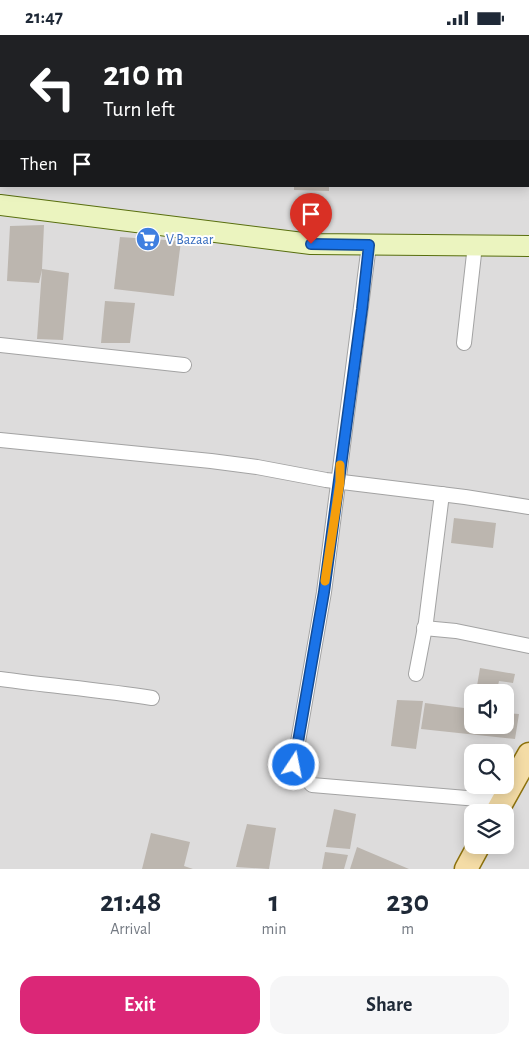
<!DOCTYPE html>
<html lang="en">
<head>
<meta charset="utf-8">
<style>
  body { margin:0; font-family:"Alegreya Sans",sans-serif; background:#f6f6f7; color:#1f2937; height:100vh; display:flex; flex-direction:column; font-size:19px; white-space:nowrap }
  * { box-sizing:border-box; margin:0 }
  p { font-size:16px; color:#747a83 }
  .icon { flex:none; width:28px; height:28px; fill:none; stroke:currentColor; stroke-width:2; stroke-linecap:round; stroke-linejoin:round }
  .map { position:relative; height:834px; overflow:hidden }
  .panel { display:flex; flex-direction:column; background:#fff; flex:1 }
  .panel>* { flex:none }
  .guide { position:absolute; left:0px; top:0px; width:530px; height:152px; box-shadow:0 2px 12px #0003; background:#202124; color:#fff; overflow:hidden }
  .buttons { position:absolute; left:464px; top:649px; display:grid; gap:10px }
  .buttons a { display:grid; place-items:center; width:50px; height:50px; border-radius:10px; background:#fff; box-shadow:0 2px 12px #0003; font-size:25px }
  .pin { position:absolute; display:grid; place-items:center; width:42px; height:42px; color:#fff; margin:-51px -21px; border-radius:50% 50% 50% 0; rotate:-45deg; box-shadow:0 0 5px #0007 }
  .pin .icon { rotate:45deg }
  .me { position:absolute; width:55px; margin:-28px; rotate:11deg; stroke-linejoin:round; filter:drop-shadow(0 0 4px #0008) }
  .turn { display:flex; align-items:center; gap:18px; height:105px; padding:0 20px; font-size:22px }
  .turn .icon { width:65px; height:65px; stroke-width:2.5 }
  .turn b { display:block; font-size:35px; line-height:42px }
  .then { display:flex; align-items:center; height:48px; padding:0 20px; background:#0003; gap:10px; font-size:19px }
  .eta { display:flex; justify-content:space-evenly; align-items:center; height:85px; text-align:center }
  .eta b { font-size:30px; font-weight:600; line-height:35px }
  .button { display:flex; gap:10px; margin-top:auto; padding:10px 20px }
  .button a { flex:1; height:58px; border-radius:15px; background:#db2777; color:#fff; font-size:20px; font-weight:600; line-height:58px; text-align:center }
  .button a+a { background:#f6f6f7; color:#1f2937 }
  .status { display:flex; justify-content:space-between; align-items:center; height:35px; padding:0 25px; background:#fff; direction:ltr }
  .status svg { height:14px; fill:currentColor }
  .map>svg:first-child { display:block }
  .residential { fill:#dddcdc; fill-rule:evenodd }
  .building { fill:#bcb6af }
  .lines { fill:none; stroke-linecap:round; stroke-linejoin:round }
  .street-casing { stroke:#a3a3a3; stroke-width:16 }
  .secondary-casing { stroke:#586e0e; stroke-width:22 }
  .primary-casing { stroke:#8d720d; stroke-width:25 }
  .street { stroke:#fff; stroke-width:14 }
  .secondary { stroke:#ebf4bf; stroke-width:20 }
  .primary { stroke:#f4dca6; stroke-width:22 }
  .route-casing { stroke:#114b97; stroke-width:12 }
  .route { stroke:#1a73e8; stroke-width:9 }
  .slow { stroke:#f59e0b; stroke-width:9 }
  .labels { text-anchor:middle; stroke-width:4; stroke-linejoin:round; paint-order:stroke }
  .shop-label { font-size:14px; fill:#366cbe; stroke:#fff; text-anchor:start }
</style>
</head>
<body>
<div class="status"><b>21:47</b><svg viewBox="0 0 49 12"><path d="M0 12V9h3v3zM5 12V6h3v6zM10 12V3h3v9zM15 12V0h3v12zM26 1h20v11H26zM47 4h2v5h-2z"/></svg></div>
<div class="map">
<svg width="529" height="834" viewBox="0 0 529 834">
  <rect width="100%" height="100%" fill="#efede6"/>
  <path class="residential" d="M0,0H529V834H0ZM1,1H529V151H1ZM472,658H505V690H472ZM472,718H505V750H472ZM472,778H505V810H472Z"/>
  <g class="building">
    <polygon points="294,151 329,151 329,156 294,155"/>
    <polygon points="44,190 42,234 69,238 63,305 37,304 42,235 39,248 7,246 10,191"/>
    <polygon points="120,202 181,206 174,261 114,254"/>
    <polygon points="105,266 135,268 130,308 101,308"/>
    <polygon points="454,483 496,488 493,513 451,508"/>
    <polygon points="480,633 515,639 513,648 499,646 497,655 477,651"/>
    <polygon points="397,665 423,666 416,714 391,711"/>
    <polygon points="425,668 472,674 472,690 505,690 505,678 519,679 515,704 421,694"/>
    <polygon points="334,774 356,779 350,814 326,812"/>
    <polygon points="247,789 276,793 269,834 236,832"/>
    <polygon points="151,798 190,807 184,831 193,834 142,834"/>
    <polygon points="357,812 409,834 350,834"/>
    <polygon points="325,817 348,820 344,834 322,834"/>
  </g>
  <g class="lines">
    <g class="street-casing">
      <g id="street">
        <polyline points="369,210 324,557 294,730 312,750 502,766"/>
        <polyline points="464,308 475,210"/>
        <polyline points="0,310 184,330"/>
        <polyline points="0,405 211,426 257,432 326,445 465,462 529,472"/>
        <polyline points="424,593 456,596 529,611"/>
        <polyline points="416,639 426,587 442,459"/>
        <path d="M0,644C51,651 102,655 152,663"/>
      </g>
    </g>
    <g class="secondary-casing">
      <g id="secondary">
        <polyline points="39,1 40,0"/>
        <polyline points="0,53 1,52"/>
        <polyline points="0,170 311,209 529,211"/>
      </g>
    </g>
    <g class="primary-casing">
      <g id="primary">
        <polyline points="496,778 529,719"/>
        <polyline points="466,834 479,810"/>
      </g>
    </g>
    <use href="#street" class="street"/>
    <use href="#secondary" class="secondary"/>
    <use href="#primary" class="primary"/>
  </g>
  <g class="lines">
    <g class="route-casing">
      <polyline id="route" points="294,730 324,557 362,274 369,210 311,209"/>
    </g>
    <use href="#route" class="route"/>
    <polyline class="slow" points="325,546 340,447 340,430"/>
  </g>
  <defs>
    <g id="supermarket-disc" transform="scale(1.25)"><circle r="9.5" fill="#3f7fe0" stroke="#fff"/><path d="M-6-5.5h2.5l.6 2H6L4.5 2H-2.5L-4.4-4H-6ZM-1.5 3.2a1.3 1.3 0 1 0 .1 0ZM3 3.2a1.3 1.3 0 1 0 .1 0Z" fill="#fff"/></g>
  </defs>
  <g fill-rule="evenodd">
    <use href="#supermarket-disc" x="148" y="204"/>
  </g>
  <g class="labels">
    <g class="shop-label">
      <text x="166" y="209">V Bazaar</text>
    </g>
  </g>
</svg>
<div class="buttons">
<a><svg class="icon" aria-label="sound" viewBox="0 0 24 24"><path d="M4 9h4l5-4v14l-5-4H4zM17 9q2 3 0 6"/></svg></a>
<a><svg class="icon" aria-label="search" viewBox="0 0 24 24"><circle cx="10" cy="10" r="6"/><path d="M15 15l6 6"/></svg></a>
<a><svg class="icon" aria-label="layers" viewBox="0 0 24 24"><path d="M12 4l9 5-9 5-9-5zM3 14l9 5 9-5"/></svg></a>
</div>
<div class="pin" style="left:311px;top:209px;background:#d93025"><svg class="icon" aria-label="arrive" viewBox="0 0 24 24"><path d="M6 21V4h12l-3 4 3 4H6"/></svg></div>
<svg class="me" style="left:294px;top:730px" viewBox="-20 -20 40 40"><circle r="17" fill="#1a73e8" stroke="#fff" stroke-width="3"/><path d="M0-11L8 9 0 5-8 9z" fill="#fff"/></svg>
<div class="guide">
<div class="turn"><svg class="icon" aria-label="left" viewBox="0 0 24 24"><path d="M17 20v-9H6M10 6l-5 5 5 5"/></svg><div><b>210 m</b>Turn left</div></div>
<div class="then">Then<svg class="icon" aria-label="arrive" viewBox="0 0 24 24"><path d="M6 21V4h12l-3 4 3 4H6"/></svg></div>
</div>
</div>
<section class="panel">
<div class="eta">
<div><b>21:48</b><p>Arrival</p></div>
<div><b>1</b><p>min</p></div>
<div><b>230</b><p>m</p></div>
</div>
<div class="button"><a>Exit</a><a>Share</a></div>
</section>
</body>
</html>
